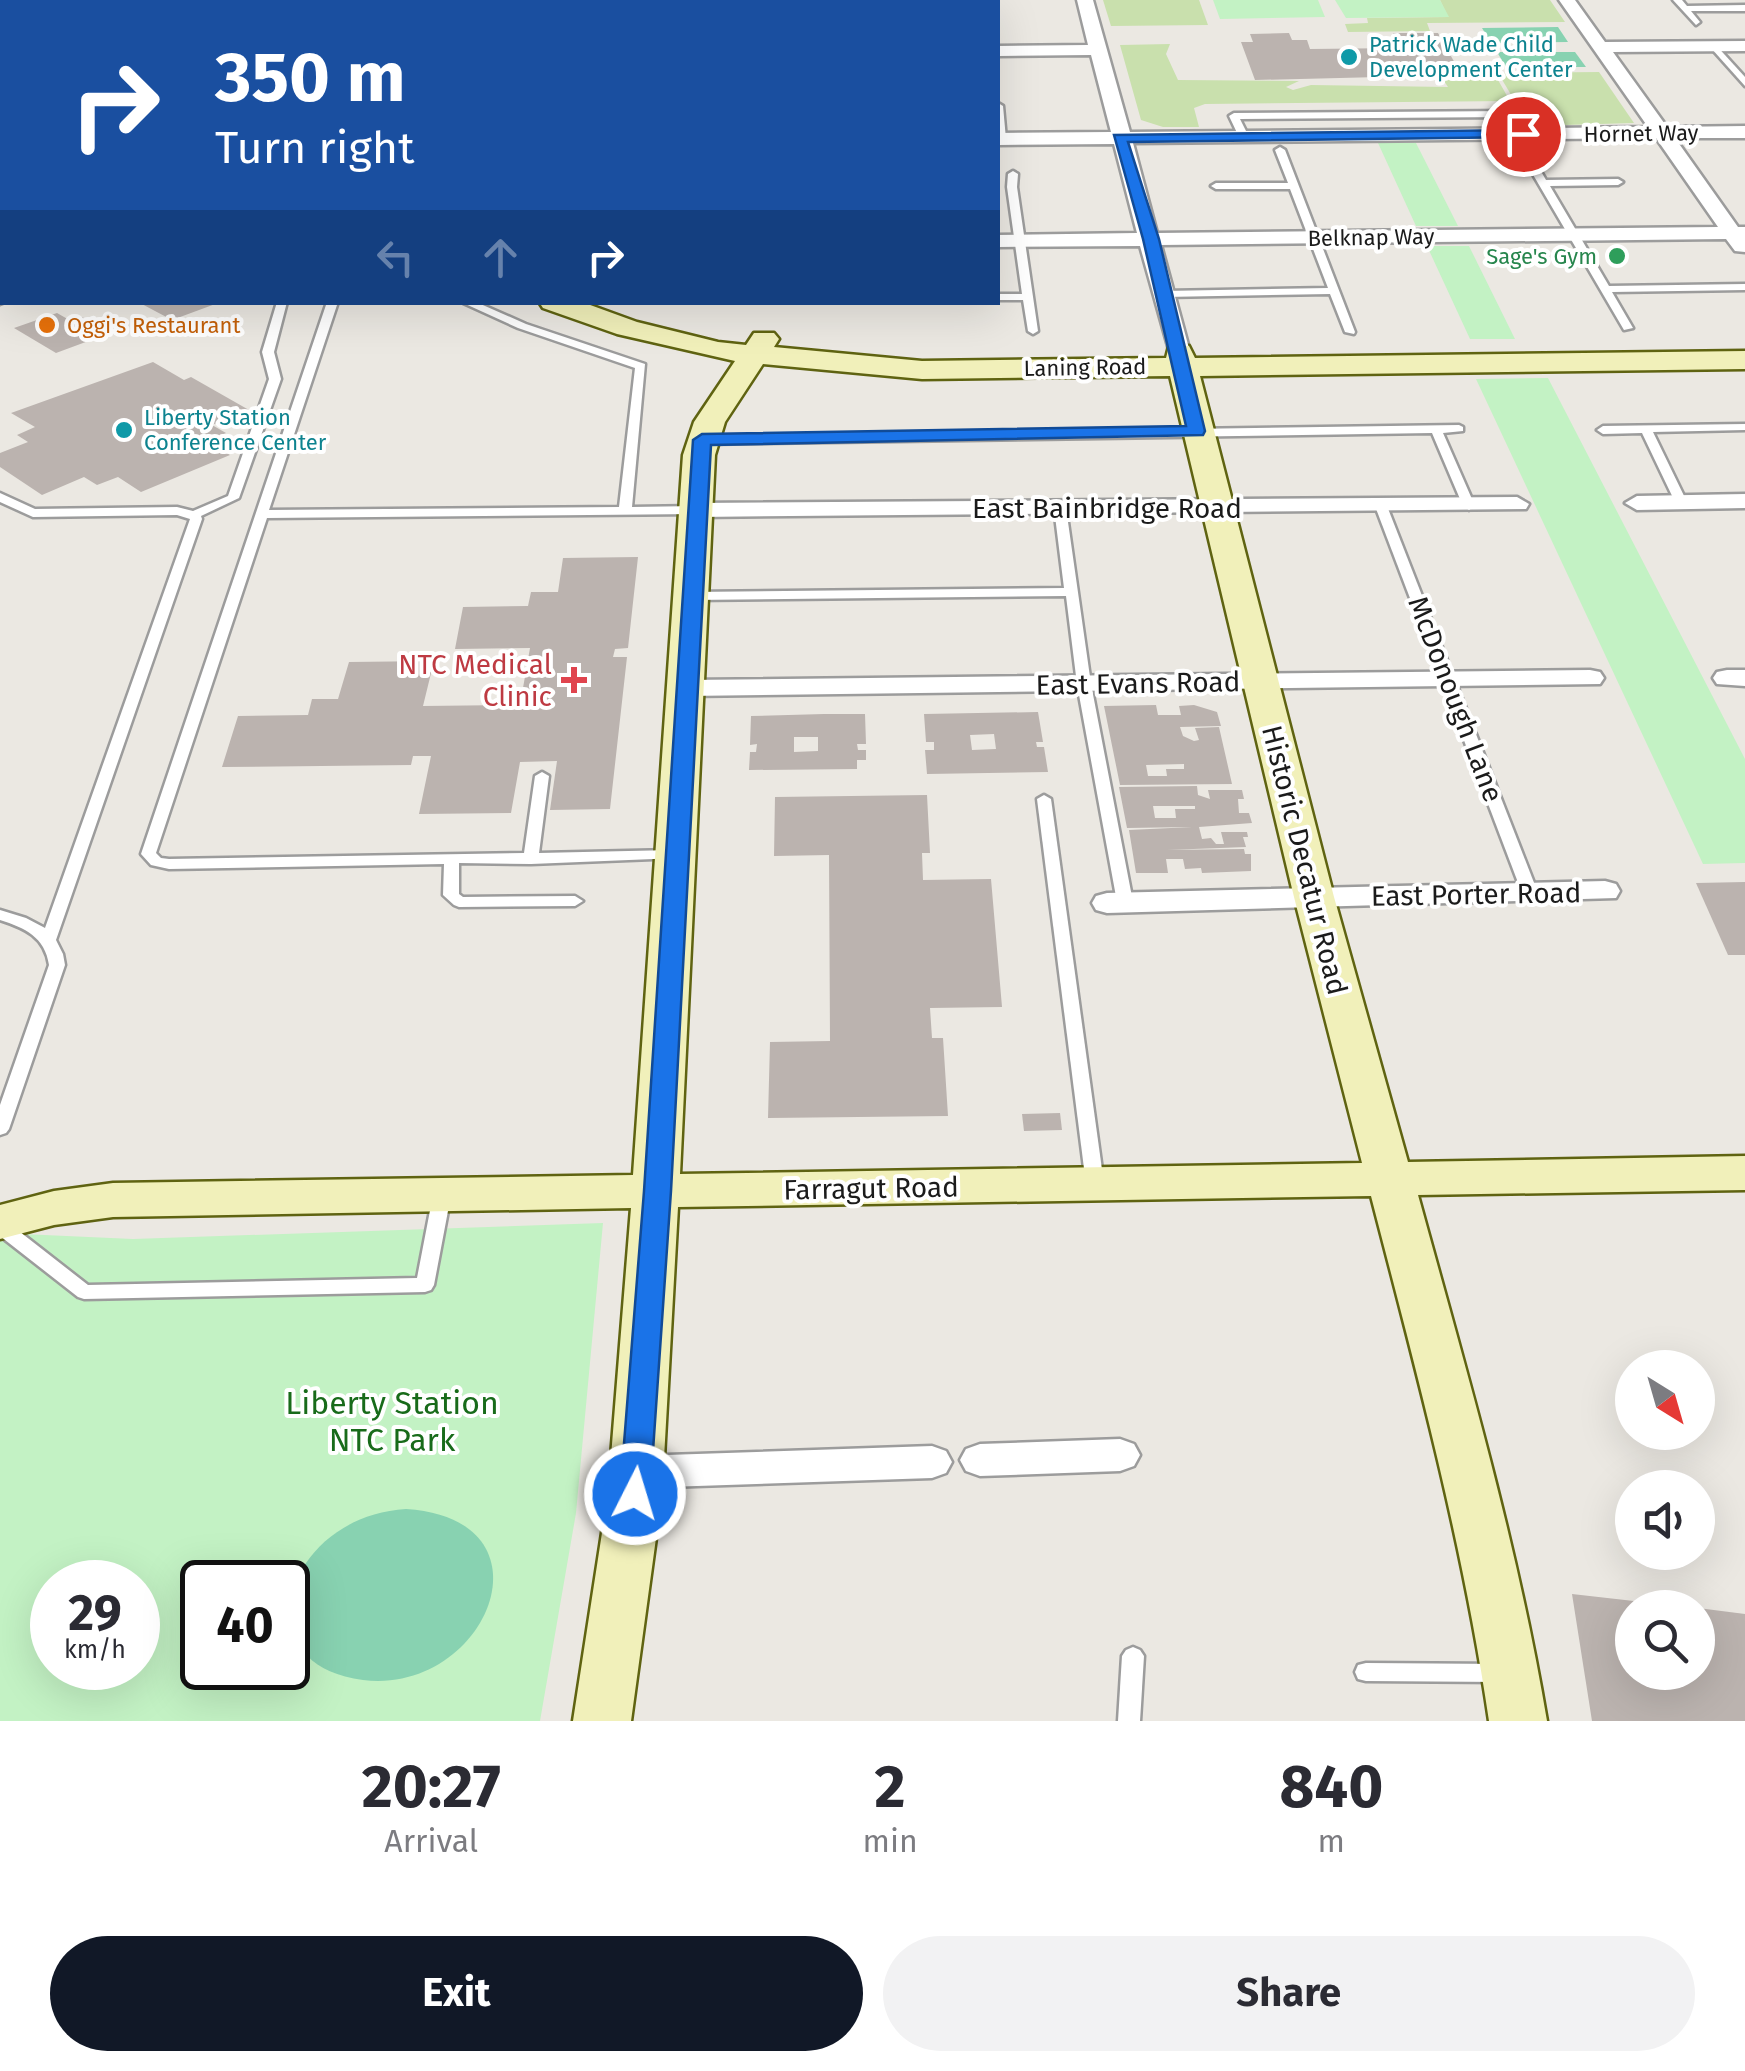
<!DOCTYPE html>
<html lang="en">
<head>
<meta charset="utf-8">
<style>
  body { margin:0; font-family:"Fira Sans",sans-serif; background:#f2f2f3; color:#2b2b33; height:100vh; display:flex; flex-direction:column; font-size:38px; white-space:nowrap }
  * { box-sizing:border-box; margin:0 }
  p { font-size:32px; color:#7c7c81 }
  .icon { flex:none; width:55px; height:55px; fill:none; stroke:currentColor; stroke-width:2; stroke-linecap:round; stroke-linejoin:round }
  .map { position:relative; height:1721px; overflow:hidden }
  .details { display:flex; flex-direction:column; background:#fff; flex:1 }
  .details>* { flex:none }
  .guide { position:absolute; left:0px; top:0px; width:1000px; height:305px; box-shadow:0 10px 40px #0002; background:#1a4fa0; color:#fff; overflow:hidden }
  .needle { width:65px; rotate:143deg }
  .buttons { position:absolute; left:1615px; top:1350px; display:grid; gap:20px }
  .buttons a { display:grid; place-items:center; width:100px; height:100px; border-radius:50%; background:#fff; box-shadow:0 10px 40px #0002; font-size:50px }
  .speed { position:absolute; left:30px; top:1560px; display:flex; gap:20px; font-size:50px; font-weight:700; text-align:center }
  .speed>* { display:grid; place-content:center; width:130px; height:130px; border-radius:50%; background:#fff; box-shadow:0 10px 40px #0002; line-height:1 }
  .speed small { font-size:25px; font-weight:400 }
  .speed .limit { border:5px solid #111; border-radius:15px; background:#fff; color:#111 }
  .pin { position:absolute; display:grid; place-items:center; width:85px; height:85px; color:#fff; margin:-42px; border:5px solid #fff; border-radius:50%; box-shadow:0 2px 10px #0007 }
  .me { position:absolute; width:110px; margin:-55px; rotate:5deg; stroke-linejoin:round; filter:drop-shadow(0 0 8px #0008) }
  .turn { display:flex; align-items:center; gap:35px; height:210px; padding:0 50px; font-size:45px }
  .turn .icon { width:130px; height:130px; stroke-width:2.5 }
  .turn b { display:block; font-size:70px; line-height:85px }
  .lanes { display:flex; align-items:center; height:95px; padding:0 50px; background:#0003; justify-content:center; gap:50px; direction:ltr }
  .lanes .off { opacity:.35 }
  .eta { display:flex; justify-content:space-evenly; align-items:center; height:170px; text-align:center }
  .eta b { font-size:60px; font-weight:700; line-height:70px }
  .action { display:flex; gap:20px; margin-top:auto; padding:20px 50px }
  .action a { flex:1; height:115px; border-radius:60px; background:#111827; color:#fff; font-size:40px; font-weight:700; line-height:115px; text-align:center }
  .action a+a { background:#f2f2f3; color:#2b2b33 }
  .map>svg:first-child { display:block }
  .grass { fill:#c9e0ad }
  .park { fill:#c3f2c4; fill-rule:evenodd }
  .pitch { fill:#88d2b1 }
  .building { fill:#bbb3af; fill-rule:evenodd }
  .lines { fill:none; stroke-linecap:round; stroke-linejoin:round }
  .lane-casing { stroke:#9c9c9c; stroke-width:5 }
  .street-casing { stroke:#9c9c9c; stroke-width:5 }
  .secondary-casing { stroke:#5f6311; stroke-width:5 }
  .primary-casing { stroke:#815611; stroke-width:5 }
  .lane { fill:#fff; fill-rule:evenodd }
  .street { fill:#fff; fill-rule:evenodd }
  .secondary { fill:#f1f0ba; fill-rule:evenodd }
  .primary { fill:#f0caa2; fill-rule:evenodd }
  .route { fill:#1a73e8; stroke:#114b97; stroke-width:2.5 }
  .culture-dot { fill:#0f9aa8; stroke:#fff; stroke-width:4 }
  .leisure-dot { fill:#2e9e5b; stroke:#fff; stroke-width:4 }
  .food-dot { fill:#e8710a; stroke:#fff; stroke-width:4 }
  .health-dot { fill:#e0444e; stroke:#fff; stroke-width:4 }
  .labels { text-anchor:middle; stroke-width:8; stroke-linejoin:round; paint-order:stroke }
  .far-culture-label { font-size:22px; fill:#0d838f; stroke:#fff; text-anchor:start }
  .far-street-label { font-size:22px; fill:#1b1b1b; stroke:#fff }
  .far-leisure-label { font-size:22px; fill:#27864d; stroke:#fff; text-anchor:end }
  .far-food-label { font-size:22px; fill:#c56008; stroke:#fff; text-anchor:start }
  .street-label { font-size:28px; fill:#1b1b1b; stroke:#fff }
  .health-label { font-size:28px; fill:#be3a42; stroke:#fff; text-anchor:end }
  .near-park-label { font-size:32px; fill:#186b1a; stroke:#fff }
</style>
</head>
<body>
<div class="map">
<svg width="1745" height="1721" viewBox="0 0 1745 1721">
  <rect width="100%" height="100%" fill="#ebe8e2"/>
  <g class="grass">
    <polygon points="1103,0 1199,0 1208,25 1111,26"/>
    <polygon points="1440,0 1550,0 1565,22 1427,23 1430,31 1348,32 1345,24 1368,23 1367,18 1448,17"/>
    <path d="M1170,44L1166,54L1178,80L1299,81L1286,87L1293,90L1311,85L1448,87L1442,78C1463,65 1471,73 1494,73L1510,101L1205,104L1194,108L1199,127H1163L1141,120L1120,45Z"/>
    <polygon points="1599,72 1634,123 1530,126 1498,73"/>
  </g>
  <g class="park">
    <polygon points="1213,0 1318,0 1325,17 1220,19"/>
    <polygon points="1335,0 1440,0 1449,17 1346,18"/>
    <polygon points="1378,143 1416,143 1458,226 1416,226"/>
    <polygon points="1427,246 1469,246 1515,339 1470,339"/>
    <polygon points="1548,378 1745,759 1745,863 1703,864 1476,379"/>
    <path d="M603,1223L576,1513L540,1721H0V1233L133,1239ZM52,1582H138V1668H52ZM202,1582H288V1668H202Z"/>
  </g>
  <g class="pitch">
    <polygon points="1558,27 1568,42 1491,43 1482,28"/>
    <polygon points="1497,52 1575,52 1586,67 1506,67"/>
    <path d="M406,1509C560,1519 487,1695 363,1680C238,1664 286,1516 406,1509Z"/>
  </g>
  <g class="building">
    <polygon points="1289,33 1292,40 1307,40 1310,49 1401,48 1393,33 1438,33 1456,65 1445,65 1449,73 1418,73 1419,76 1255,80 1241,42 1253,42 1250,34"/>
    <polygon points="138,302 218,302 218,303 172,320"/>
    <polygon points="57,313 71,321 82,317 110,333 56,353 14,328"/>
    <polygon points="153,362 184,380 191,377 249,410 212,425 226,433 207,441 230,455 141,492 118,477 97,485 84,477 42,495 0,467 0,453 28,442 17,435 35,427 11,413"/>
    <polygon points="638,557 628,648 615,649 613,657 627,657 610,809 550,810 557,761 520,762 511,813 419,814 431,756 413,756 411,765 222,767 238,716 308,715 312,699 338,699 349,662 434,661 423,706 520,705 530,648 455,649 463,607 528,606 531,592 558,592 563,558"/>
    <path d="M1156,705L1158,715H1181L1179,706L1194,705L1217,712L1221,726L1180,727L1183,736L1194,741L1199,740L1195,728L1219,727L1232,784L1120,785L1104,706ZM1184,764V769H1166L1167,776H1148L1146,765Z"/>
    <path d="M1038,712L1043,742H1036L1037,747H1044L1048,772L927,774L925,750H934V742H926L924,714ZM994,734L996,749L972,750L970,735Z"/>
    <path d="M824,714H865L866,744H857L858,750H866V760H857V769L749,770L750,752H756L757,744L750,745L751,716ZM794,737H818V751L794,752Z"/>
    <path d="M1197,786L1198,795L1210,799L1208,790H1242L1244,799H1238L1239,813H1249L1252,823L1199,827L1202,839L1211,838L1216,844H1224L1221,832H1247L1248,837H1243L1246,847L1167,850L1244,849L1245,854H1251V871L1202,873L1201,868L1185,869L1183,859H1166L1168,873H1136L1129,830L1192,827L1127,828L1119,787ZM1153,806H1195V809H1175L1176,818H1155Z"/>
    <polygon points="927,795 930,853 922,853 923,880 991,879 1002,1007 930,1008 932,1038 943,1038 948,1116 768,1118 770,1042 830,1041 829,855 774,856 775,797"/>
    <polygon points="1745,882 1745,955 1728,955 1696,883"/>
    <polygon points="1060,1113 1062,1130 1024,1131 1022,1114"/>
    <polygon points="1572,1594 1669,1605 1632,1608 1632,1672 1698,1672 1698,1608 1745,1614 1745,1721 1592,1721"/>
  </g>
  <g class="lines">
    <g class="lane-casing">
      <g id="lane">
        <polygon points="600,0 600,2 592,2 592,0"/>
        <polygon points="977,0 985,0 986,2 978,2"/>
        <polygon points="1673,0 1682,0 1687,6 1745,5 1745,11 1691,11 1700,22 1696,25"/>
        <polygon points="1714,43 1745,77 1745,86 1711,48 1710,46"/>
        <polygon points="2,65 2,71 0,72 0,66"/>
        <polygon points="998,103 1003,106 1006,139 1001,142 998,141"/>
        <polygon points="1512,111 1517,114 1528,134 1526,136 1520,136 1509,117 1240,119 1249,137 1244,140 1239,137 1229,116 1234,113"/>
        <polygon points="1523,146 1528,149 1546,180 1618,179 1623,182 1618,185 1550,186 1609,286 1745,284 1745,290 1612,292 1633,328 1624,330 1518,149"/>
        <polygon points="1280,147 1285,150 1355,332 1354,334 1345,332 1330,294 1164,297 1159,294 1164,291 1328,288 1290,189 1216,189 1211,186 1216,183 1288,183 1275,150"/>
        <polygon points="1013,171 1018,174 1017,187 1038,331 1033,334 1028,331 1023,300 998,300 998,294 1022,294 1007,187 1008,174"/>
        <polygon points="0,297 2,297 2,302 5,302 0,304"/>
        <path d="M277,302H287L274,352L281,379L239,498L201,516L202,519L56,940L63,954L65,965L9,1129L6,1133L0,1135V1105L49,965C45,937 25,928 0,920V910L26,918L45,928L190,519L177,515L33,517L0,502V493L35,509L177,507L193,511L228,496L269,379L262,352Z"/>
        <polygon points="327,302 338,302 269,510 619,507 635,368 518,328 461,302 476,302 526,324 645,364 632,507 697,506 703,510 697,514 267,518 156,853 161,858 169,859 524,853 535,776 542,772 549,776 539,853 673,850 680,855 678,858 531,864 459,863 459,894 463,897 575,896 583,901 575,906 459,907 454,905 443,895 444,864 169,869 151,865 141,854"/>
        <polygon points="1745,424 1745,430 1653,432 1687,502 1681,506 1675,502 1642,433 1603,434 1597,430 1603,426"/>
        <polygon points="1459,425 1463,427 1463,431 1443,433 1475,506 1469,510 1463,506 1432,433 703,444 697,440 703,436"/>
        <polygon points="1381,502 1387,506 1538,893 1535,896 1525,896 1522,893 1375,506"/>
        <polygon points="1060,504 1066,508 1091,684 1133,902 1125,907 1117,902 1077,684 1066,596 692,600 686,596 692,592 1064,588 1054,508"/>
        <polygon points="1044,795 1051,799 1104,1184 1101,1188 1089,1188 1086,1184 1037,799"/>
        <polygon points="442,1189 448,1191 451,1195 434,1285 431,1290 425,1292 84,1299 78,1297 0,1236 0,1219 6,1221 88,1285 417,1278 433,1195 436,1191"/>
        <polygon points="1133,1647 1140,1650 1144,1656 1140,1721 1118,1721 1122,1656 1126,1650"/>
        <polygon points="1366,1663 1502,1664 1510,1666 1513,1673 1510,1680 1502,1682 1366,1681 1358,1679 1355,1672 1358,1665"/>
      </g>
    </g>
    <g class="street-casing">
      <g id="street">
        <path d="M1077,0H1093L1130,132L1648,127L1559,0H1575L1605,42L1745,41V51L1613,52L1667,127L1745,126V138H1675L1738,227H1745V252L1735,251L1726,239L1161,245L1190,352L1187,357H1171L1140,246L998,247V235L1137,233L1114,144L998,145V133L1111,132L1091,55L998,56V46L1088,45ZM1656,138L1718,227L1157,233L1133,143Z"/>
        <rect x="0" y="50" width="2" height="10"/>
        <polygon points="1745,494 1745,508 1637,510 1625,503 1637,496"/>
        <polygon points="1517,497 1529,504 1526,509 697,517 685,510 697,503"/>
        <polygon points="1590,670 1600,672 1604,678 1600,684 686,696 672,688 686,680"/>
        <polygon points="1727,670 1745,670 1745,686 1717,684 1713,678 1717,672"/>
        <polygon points="1605,881 1616,884 1620,891 1616,898 1107,913 1096,910 1092,903 1096,896 1107,893"/>
        <polygon points="1120,1439 1134,1444 1140,1455 1134,1466 1120,1471 980,1476 966,1471 960,1460 966,1449 980,1444"/>
        <polygon points="932,1446 946,1451 952,1462 946,1473 932,1478 637,1488 623,1483 617,1472 623,1461 637,1456"/>
      </g>
    </g>
    <g class="secondary-casing">
      <g id="secondary">
        <rect x="0" y="96" width="2" height="15"/>
        <path d="M539,302H582L637,322L718,342L746,345L754,333H774L779,339L774,347L922,361L1166,358L1169,346H1189L1195,358L1745,351V369L1200,376L1334,897L1408,1162L1745,1156V1190L1418,1195C1466,1370 1517,1542 1547,1721H1489C1463,1543 1416,1370 1371,1196L678,1207L662,1494L631,1721H573L608,1494L631,1208L113,1217L54,1225L0,1239V1205L54,1191L113,1183L633,1175L683,455L694,422L735,361L617,334L543,308ZM763,364L922,379L1170,376L1294,897L1362,1163L680,1174L715,455L725,422Z"/>
      </g>
    </g>
    <g class="primary-casing">
      <polygon id="primary" points="2,147 2,165 0,166 0,148"/>
    </g>
    <use href="#lane" class="lane"/>
    <use href="#street" class="street"/>
    <use href="#secondary" class="secondary"/>
    <use href="#primary" class="primary"/>
  </g>
  <polygon class="route" points="1523,130 1528,131 1528,137 1128,142 1159,239 1205,431 1203,435 711,445 671,1191 650,1494 646,1503 635,1507 624,1503 620,1494 644,1191 693,440 702,434 1186,426 1143,239 1114,135"/>
  <g class="culture-dot">
    <circle cx="1349" cy="57" r="10"/>
    <circle cx="124" cy="430" r="10"/>
  </g>
  <circle class="leisure-dot" cx="1617" cy="256" r="10"/>
  <circle class="food-dot" cx="47" cy="325" r="10"/>
  <path class="health-dot" d="M569 665h10v10h10v10h-10v10h-10v-10h-10v-10h10z"/>
  <g class="labels">
    <g class="far-culture-label">
      <text x="1369" y="52">Patrick Wade Child<tspan x="1369" dy="25">Development Center</tspan></text>
      <text x="144" y="425">Liberty Station<tspan x="144" dy="25">Conference Center</tspan></text>
    </g>
    <g class="far-street-label">
      <text transform="translate(1641 133) rotate(-1)" y="8">Hornet Way</text>
      <text transform="translate(1371 237) rotate(-1)" y="8">Belknap Way</text>
      <text transform="translate(1085 367) rotate(-1)" y="8">Laning Road</text>
    </g>
    <g class="far-leisure-label">
      <text x="1597" y="264">Sage's Gym</text>
    </g>
    <g class="far-food-label">
      <text x="67" y="333">Oggi's Restaurant</text>
    </g>
    <g class="street-label">
      <text x="1107" y="518">East Bainbridge Road</text>
      <text transform="translate(1138 683) rotate(-1)" y="10">East Evans Road</text>
      <text transform="translate(1456 699) rotate(69)" y="10">McDonough Lane</text>
      <text transform="translate(1305 860) rotate(76)" y="10">Historic Decatur Road</text>
      <text transform="translate(1476 894) rotate(-1)" y="10">East Porter Road</text>
      <text transform="translate(871 1188) rotate(-1)" y="10">Farragut Road</text>
    </g>
    <g class="health-label">
      <text x="552" y="674">NTC Medical<tspan x="552" dy="32">Clinic</tspan></text>
    </g>
    <g class="near-park-label">
      <text x="392" y="1414">Liberty Station<tspan x="392" dy="37">NTC Park</tspan></text>
    </g>
  </g>
</svg>
<div class="buttons">
<a><svg class="needle" viewBox="-14 -14 28 28"><path d="M0-13l5 13h-10z" fill="#e53935"/><path d="M0 13l5-13h-10z" fill="#7c7c81"/></svg></a>
<a><svg class="icon" aria-label="sound" viewBox="0 0 24 24"><path d="M4 9h4l5-4v14l-5-4H4zM17 9q2 3 0 6"/></svg></a>
<a><svg class="icon" aria-label="search" viewBox="0 0 24 24"><circle cx="10" cy="10" r="6"/><path d="M15 15l6 6"/></svg></a>
</div>
<div class="speed"><div>29<small>km/h</small></div><div class="limit">40</div></div>
<div class="pin" style="left:1523px;top:134px;background:#d93025"><svg class="icon" aria-label="arrive" viewBox="0 0 24 24"><path d="M6 21V4h12l-3 4 3 4H6"/></svg></div>
<svg class="me" style="left:635px;top:1494px" viewBox="-20 -20 40 40"><circle r="17" fill="#1a73e8" stroke="#fff" stroke-width="3"/><path d="M0-11L8 9 0 5-8 9z" fill="#fff"/></svg>
<div class="guide">
<div class="turn"><svg class="icon" aria-label="right" viewBox="0 0 24 24"><path d="M7 20v-9h11M14 6l5 5-5 5"/></svg><div><b>350 m</b>Turn right</div></div>
<div class="lanes"><svg class="icon off" aria-label="left" viewBox="0 0 24 24"><path d="M17 20v-9H6M10 6l-5 5 5 5"/></svg><svg class="icon off" aria-label="ahead" viewBox="0 0 24 24"><path d="M12 20V5M6 11l6-6 6 6"/></svg><svg class="icon" aria-label="right" viewBox="0 0 24 24"><path d="M7 20v-9h11M14 6l5 5-5 5"/></svg></div>
</div>
</div>
<section class="details">
<div class="eta">
<div><b>20:27</b><p>Arrival</p></div>
<div><b>2</b><p>min</p></div>
<div><b>840</b><p>m</p></div>
</div>
<div class="action"><a>Exit</a><a>Share</a></div>
</section>
</body>
</html>
